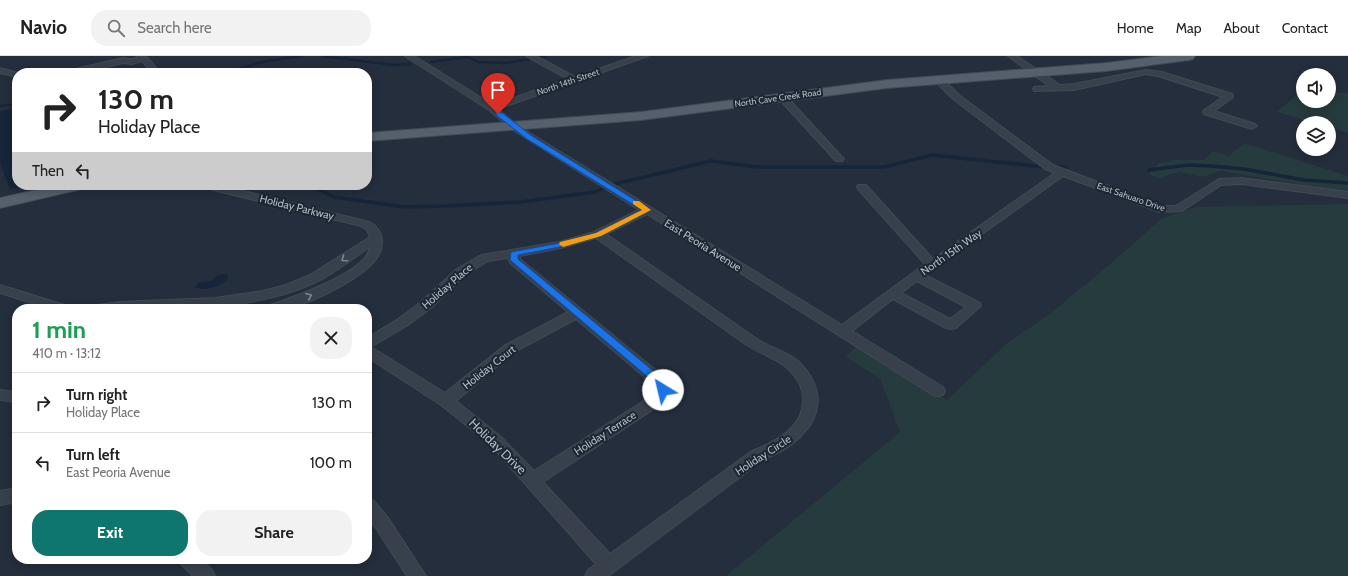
<!DOCTYPE html>
<html lang="en">
<head>
<meta charset="utf-8">
<style>
  body { margin:0; font-family:Cabin,sans-serif; background:#f2f2f2; color:#222; height:100vh; display:flex; flex-direction:column; font-size:15px; white-space:nowrap }
  * { box-sizing:border-box; margin:0 }
  p { font-size:13px; color:#767676 }
  .icon { flex:none; width:22px; height:22px; fill:none; stroke:currentColor; stroke-width:2; stroke-linecap:round; stroke-linejoin:round }
  .map { position:relative; flex:1; overflow:hidden }
  .panel { position:absolute; left:12px; top:248px; width:360px; height:260px; display:flex; flex-direction:column; background:#fff; border-radius:16px; box-shadow:0 2px 10px #0003 }
  .panel>* { flex:none }
  .banner { position:absolute; left:12px; top:12px; width:360px; height:122px; border-radius:16px; box-shadow:0 2px 10px #0003; background:#fff; color:#222; overflow:hidden }
  .controls { position:absolute; left:1296px; top:12px; display:grid; gap:8px }
  .controls a { display:grid; place-items:center; width:40px; height:40px; border-radius:50%; background:#fff; box-shadow:0 2px 10px #0003; font-size:20px }
  .pin { position:absolute; display:grid; place-items:center; width:34px; height:34px; color:#fff; margin:-41px -17px; border-radius:50% 50% 50% 0; rotate:-45deg; box-shadow:0 0 4px #0007 }
  .pin .icon { rotate:45deg }
  .me { position:absolute; width:44px; margin:-22px; rotate:324deg; stroke-linejoin:round; filter:drop-shadow(0 0 3px #0008) }
  .turn { display:flex; align-items:center; gap:14px; height:84px; padding:0 20px; font-size:18px }
  .turn .icon { width:52px; height:52px; stroke-width:2.5 }
  .turn b { display:block; font-size:28px; line-height:34px }
  .then { display:flex; align-items:center; height:38px; padding:0 20px; background:#0003; gap:8px; font-size:15px }
  .round { display:grid; place-items:center; flex:none; width:42px; height:42px; border-radius:16px; background:#f2f2f2 }
  .head { display:flex; align-items:center; justify-content:space-between; height:68px; padding:0 20px }
  h1 { font-size:24px; font-weight:700; line-height:30px; color:#1e9e55 }
  .button { display:flex; gap:8px; margin-top:auto; padding:8px 20px }
  .button a { flex:1; height:46px; border-radius:16px; background:#0f766e; color:#fff; font-size:16px; font-weight:700; line-height:46px; text-align:center }
  .button a+a { background:#f2f2f2; color:#222 }
  ul { padding:0; list-style:none }
  li { display:flex; align-items:center; gap:12px; height:60px; padding:0 20px; border-top:1px solid #e0e0e0 }
  li div { flex:1 }
  li b { display:block; font-size:15px }
  li em { font-style:normal }
  header { display:flex; align-items:center; gap:24px; box-sizing:border-box; height:56px; padding:0 20px; background:#fff; border-bottom:1px solid #e0e0e0 }
  header strong { font-size:19px }
  nav { display:flex; gap:22px; margin-inline-start:auto; font-size:14px }
  .search { width:280px; height:36px; background:#f2f2f2; display:flex; align-items:center; gap:10px; box-sizing:border-box; padding:0 14px; border-radius:16px; color:#767676; font-size:15px }
  .map>svg:first-child { display:block }
  .green { fill:#263b3d }
  .water { fill:#17253a }
  .lines { fill:none; stroke-linecap:round; stroke-linejoin:round }
  .stream-far1 { stroke:#17253a; stroke-width:2.5 }
  .stream { stroke:#17253a; stroke-width:3.5 }
  .street-casing { stroke:#414955; stroke-width:2 }
  .primary-casing { stroke:#414955; stroke-width:2 }
  .street { fill:#38404c; fill-rule:evenodd }
  .primary { fill:#565f6c; fill-rule:evenodd }
  .oneway { stroke:#7c8490 }
  .route { fill:#1a73e8; stroke:#114b97 }
  .slow { fill:#f59e0b }
  .labels { text-anchor:middle; stroke-width:4; stroke-linejoin:round; paint-order:stroke }
  .far-street-label { font-size:9px; fill:#b3bbc8; stroke:#1d2531 }
  .street-label { font-size:11px; fill:#b3bbc8; stroke:#1d2531 }
  .near-street-label { font-size:13px; fill:#b3bbc8; stroke:#1d2531 }
</style>
</head>
<body>
<header>
<strong>Navio</strong>
<div class="search"><svg class="icon" aria-label="search" viewBox="0 0 24 24"><circle cx="10" cy="10" r="6"/><path d="M15 15l6 6"/></svg>Search here</div>
<nav><a>Home</a><a>Map</a><a>About</a><a>Contact</a></nav>
</header>
<div class="map">
<svg width="1348" height="520" viewBox="0 0 1348 520">
  <rect width="100%" height="100%" fill="#242e3c"/>
  <g class="green">
    <polygon points="1301,35 1303,36 1303,45 1329,45 1329,36 1348,37 1348,77 1329,71 1329,67 1314,67 1277,56"/>
    <polygon points="1244,87 1348,120 1348,135 1339,135 1220,115 1203,121 1179,116 1160,122 1152,120 1149,117 1159,107 1170,106 1172,104 1204,104 1213,95 1229,100"/>
    <polygon points="1348,148 1348,520 726,520 900,376 880,323 846,301 858,288 947,344 1006,288 1051,257 1116,203 1161,163 1196,151"/>
  </g>
  <g class="water">
    <polygon points="17,52 17,129 35,129 10,133 0,107 0,55"/>
    <path d="M225,218L228,219L227,224C218,231 206,236 195,231L198,227L211,225L218,219Z"/>
  </g>
  <g class="lines">
    <g class="stream-far1">
      <polyline points="322,0 394,9 410,8"/>
      <polyline points="431,6 468,1 478,6 506,7 546,0"/>
      <polyline points="224,17 266,5 302,0"/>
      <polyline points="0,50 17,48"/>
    </g>
    <g class="stream">
      <polyline points="1054,111 1066,111"/>
      <polyline points="1149,114 1188,109 1211,110 1244,113 1304,124 1348,127"/>
      <polyline points="311,129 334,141 405,151 447,150 520,146 595,136 615,128 711,105 757,111 884,111 932,99 1045,111"/>
    </g>
    <g class="street-casing">
      <g id="street">
        <path d="M138,0H146L145,2H148L160,17H152L142,5L132,8L123,7L81,17H66L67,15L123,2C128,3 135,5 138,0Z"/>
        <path d="M405,0H414L493,49L568,23L526,0H536L575,21L636,0H648L498,53L516,68L533,79L842,269L925,208L858,133L857,131L858,129H866L933,203L1055,117L1045,113L953,43L936,26V22H942L959,39L1053,109L1161,150H1176L1219,123L1242,122L1348,136V142L1242,128L1221,129L1182,155L1160,156L1063,120L925,219L980,247L981,250L956,272L951,273L946,272L893,243L852,275L943,331L945,335L943,339L938,340L933,339L647,158L606,178L744,274C750,278 755,282 762,286C774,293 789,296 799,306C840,347 807,387 764,403L608,520H585L588,514L596,508L490,388L441,349L367,301V282L398,263L421,246L457,213L481,199L559,186L594,176L639,154L510,72L489,54ZM596,182L734,280C740,284 746,289 752,292C764,299 777,303 787,312C796,320 803,331 803,344C803,372 775,386 752,395L610,498L543,426L663,347L670,334L664,321L520,203V200L561,192ZM508,202L510,207L568,256L504,290L445,337L371,291L408,269L431,252L465,219L488,205ZM917,225L966,251L950,263L901,237ZM576,263L653,328L656,334L653,339L534,415L500,380L456,345L514,296Z"/>
        <polygon points="1008,0 1017,0 1060,29 1074,28 1146,14 1162,16 1232,38 1233,40 1232,42 1214,55 1255,68 1257,70 1252,73 1204,58 1203,56 1204,54 1223,41 1158,20 1146,18 1074,34 1034,35 1033,33 1034,31 1049,30"/>
        <polygon points="0,12 19,17 17,17 17,21 0,17"/>
        <polygon points="783,39 786,40 842,101 844,103 842,105 836,105 780,44 779,42"/>
        <path d="M206,129H219L369,166C376,169 382,177 382,185C381,188 382,192 381,194C373,219 311,247 287,253C280,254 272,253 266,253L267,250C289,243 368,216 370,191C351,203 334,218 314,227C245,258 162,253 89,253L90,250L119,246L215,242L263,235L286,229L310,219L370,181L367,174L361,170L213,134Z"/>
        <polygon points="0,229 68,250 69,253 50,253 0,237"/>
        <polygon points="0,334 17,336 17,346 0,344"/>
        <polygon points="17,432 17,446 0,449 0,435"/>
        <polygon points="367,442 373,444 388,462 426,520 407,520 376,472 367,461"/>
        <polygon points="179,503 201,503 212,514 215,520 193,520 182,509"/>
      </g>
    </g>
    <g class="primary-casing">
      <g id="primary">
        <polygon points="1162,0 1195,0 1193,3 1189,4 1106,15 887,32 641,64 367,85 367,77 641,56 887,24 1106,7"/>
        <polygon points="59,129 88,129 86,132 0,152 0,142"/>
      </g>
    </g>
    <use href="#street" class="street"/>
    <use href="#primary" class="primary"/>
  </g>
  <defs><path id="oneway-chevron" d="M-2-3.5L2.5 0L-2 3.5" fill="none" stroke-width="1.6" stroke-linecap="round" stroke-linejoin="round"/></defs>
  <g class="oneway">
    <use href="#oneway-chevron" transform="translate(344 203) rotate(145)"/>
    <use href="#oneway-chevron" transform="translate(309 240) rotate(-23)"/>
  </g>
  <polygon class="route" points="496,56 501,56 532,80 651,154 601,180 560,191 518,199 518,203 663,323 668,334 666,337 659,337 655,327 510,204 511,196 560,187 596,177 642,154 527,83 496,59"/>
  <polygon class="slow" points="633,145 639,145 651,154 601,180 563,191 559,188 560,186 596,177 642,154 633,148"/>
  <g class="labels">
    <g class="far-street-label">
      <text transform="translate(568 26) rotate(-19)" y="3">North 14th Street</text>
      <text transform="translate(778 42) rotate(-8)" y="3">North Cave Creek Road</text>
      <text transform="translate(1131 141) rotate(19)" y="3">East Sahuaro Drive</text>
    </g>
    <g class="street-label">
      <text transform="translate(297 151) rotate(14)" y="4">Holiday Parkway</text>
      <text transform="translate(703 189) rotate(32)" y="4">East Peoria Avenue</text>
      <text transform="translate(951 196) rotate(-35)" y="4">North 15th Way</text>
      <text transform="translate(447 230) rotate(-41)" y="4">Holiday Place</text>
      <text transform="translate(489 311) rotate(-38)" y="4">Holiday Court</text>
      <text transform="translate(605 377) rotate(-33)" y="4">Holiday Terrace</text>
      <text transform="translate(763 399) rotate(-33)" y="4">Holiday Circle</text>
    </g>
    <g class="near-street-label">
      <text transform="translate(498 390) rotate(44)" y="5">Holiday Drive</text>
    </g>
  </g>
</svg>
<div class="controls">
<a><svg class="icon" aria-label="sound" viewBox="0 0 24 24"><path d="M4 9h4l5-4v14l-5-4H4zM17 9q2 3 0 6"/></svg></a>
<a><svg class="icon" aria-label="layers" viewBox="0 0 24 24"><path d="M12 4l9 5-9 5-9-5zM3 14l9 5 9-5"/></svg></a>
</div>
<div class="pin" style="left:498px;top:58px;background:#d93025"><svg class="icon" aria-label="arrive" viewBox="0 0 24 24"><path d="M6 21V4h12l-3 4 3 4H6"/></svg></div>
<svg class="me" style="left:663px;top:334px" viewBox="-20 -20 40 40"><circle r="19" fill="#fff"/><path d="M0-13L10 11 0 6-10 11z" fill="#1a73e8"/></svg>
<div class="banner">
<div class="turn"><svg class="icon" aria-label="right" viewBox="0 0 24 24"><path d="M7 20v-9h11M14 6l5 5-5 5"/></svg><div><b>130 m</b>Holiday Place</div></div>
<div class="then">Then<svg class="icon" aria-label="left" viewBox="0 0 24 24"><path d="M17 20v-9H6M10 6l-5 5 5 5"/></svg></div>
</div>
<section class="panel">
<div class="head"><div><h1>1 min</h1><p>410 m · 13:12</p></div><a class="round"><svg class="icon" aria-label="close" viewBox="0 0 24 24"><path d="M6 6l12 12M18 6L6 18"/></svg></a></div>
<ul>
<li><svg class="icon" aria-label="right" viewBox="0 0 24 24"><path d="M7 20v-9h11M14 6l5 5-5 5"/></svg><div><b>Turn right</b><p>Holiday Place</p></div><em>130 m</em></li>
<li><svg class="icon" aria-label="left" viewBox="0 0 24 24"><path d="M17 20v-9H6M10 6l-5 5 5 5"/></svg><div><b>Turn left</b><p>East Peoria Avenue</p></div><em>100 m</em></li>
</ul>
<div class="button"><a>Exit</a><a>Share</a></div>
</section>
</div>
</body>
</html>
